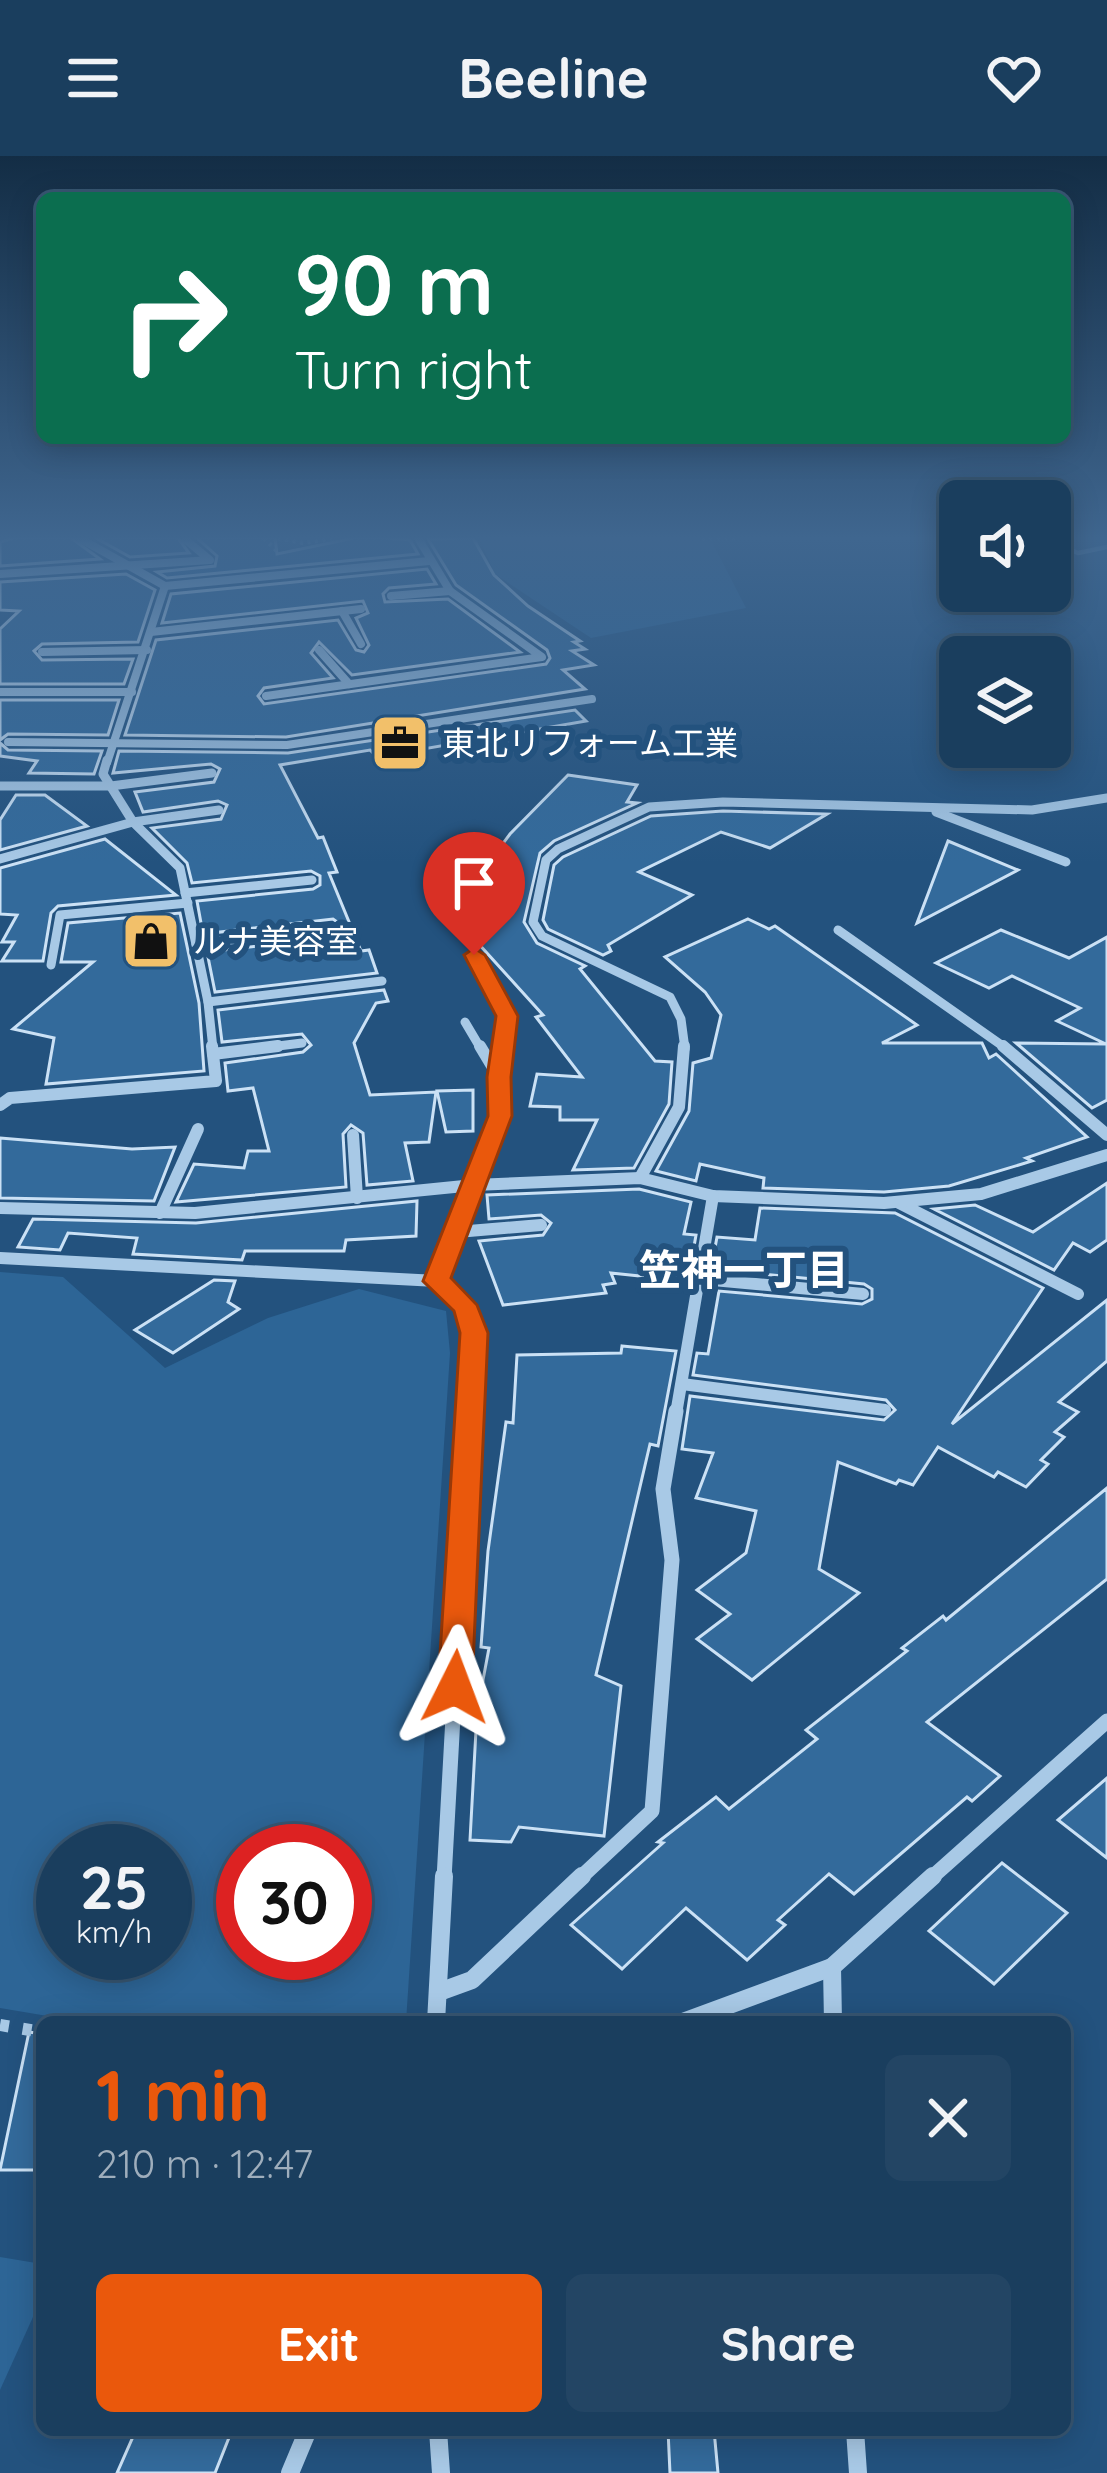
<!DOCTYPE html>
<html lang="en">
<head>
<meta charset="utf-8">
<style>
  body { margin:0; font-family:Quicksand,"Noto Sans JP",sans-serif; background:#234564; color:#f1f3f6; height:100vh; display:flex; flex-direction:column; font-size:45px; white-space:nowrap }
  * { box-sizing:border-box; margin:0 }
  p { font-size:39px; color:#9faebc }
  .icon { flex:none; width:66px; height:66px; fill:none; stroke:currentColor; stroke-width:2; stroke-linecap:round; stroke-linejoin:round }
  .map { position:relative; flex:1; overflow:hidden }
  .drawer { position:absolute; left:36px; top:1860px; width:1035px; height:420px; display:flex; flex-direction:column; background:#1a3e5e; border-radius:18px; box-shadow:0 6px 30px #0003,0 0 0 3px #385773 }
  .drawer>* { flex:none }
  .guide { position:absolute; left:36px; top:36px; width:1035px; height:252px; border-radius:18px; box-shadow:0 6px 30px #0003,0 0 0 3px #385773; background:#0b6e4f; color:#fff; overflow:hidden }
  .buttons { position:absolute; left:939px; top:324px; display:grid; gap:24px }
  .buttons a { display:grid; place-items:center; width:132px; height:132px; border-radius:18px; background:#1a3e5e; box-shadow:0 6px 30px #0003,0 0 0 3px #385773; font-size:60px }
  .speed { position:absolute; left:36px; top:1668px; display:flex; gap:24px; font-size:60px; font-weight:700; text-align:center }
  .speed>* { display:grid; place-content:center; width:156px; height:156px; border-radius:50%; background:#1a3e5e; box-shadow:0 6px 30px #0003,0 0 0 3px #385773; line-height:1 }
  .speed small { font-size:30px; font-weight:400 }
  .speed .limit { border:18px solid #d22; background:#fff; color:#111 }
  .pin { position:absolute; display:grid; place-items:center; width:102px; height:102px; color:#fff; margin:-123px -51px; border-radius:50% 50% 50% 0; rotate:-45deg; box-shadow:0 0 12px #0007 }
  .pin .icon { rotate:45deg }
  .me { position:absolute; width:132px; margin:-66px; rotate:3deg; stroke-linejoin:round; filter:drop-shadow(0 0 9px #0008) }
  .turn { display:flex; align-items:center; gap:42px; height:252px; padding:0 60px; font-size:54px }
  .turn .icon { width:156px; height:156px; stroke-width:2.5 }
  .turn b { display:block; font-size:84px; line-height:102px }
  .round { display:grid; place-items:center; flex:none; width:126px; height:126px; border-radius:18px; background:#234564 }
  .head { display:flex; align-items:center; justify-content:space-between; height:204px; padding:0 60px }
  h1 { font-size:72px; font-weight:700; line-height:90px; color:#ea580c }
  .action { display:flex; gap:24px; margin-top:auto; padding:24px 60px }
  .action a { flex:1; height:138px; border-radius:18px; background:#ea580c; color:#fff; font-size:48px; font-weight:700; line-height:138px; text-align:center }
  .action a+a { background:#234564; color:#f1f3f6 }
  header { display:flex; justify-content:space-between; align-items:center; height:156px; padding:0 60px; background:#1a3e5e; font-size:54px; font-weight:700 }
  .map>svg:first-child { display:block }
  .green { fill:#2d6596; fill-rule:evenodd }
  .building { fill:#336a9b; stroke:#cbe1f5; stroke-width:3 }
  .lines { fill:none; stroke-linecap:round; stroke-linejoin:round }
  .path-far1 { stroke:#a8c9e6; stroke-width:4.5; stroke-dasharray:3 4.5; stroke-linecap:butt }
  .path { stroke:#a8c9e6; stroke-width:12; stroke-dasharray:9 14; stroke-linecap:butt }
  .service { stroke:#a8c9e6; stroke-width:4.5 }
  .minor-far4 { stroke:#a8c9e6; stroke-width:8 }
  .minor-far3 { stroke:#a8c9e6; stroke-width:9 }
  .minor-far2 { stroke:#a8c9e6; stroke-width:12 }
  .minor-far1 { stroke:#a8c9e6; stroke-width:15 }
  .minor { stroke:#a8c9e6; stroke-width:18 }
  .route { fill:#ea580c; stroke:#983908; stroke-width:3 }
  .labels { text-anchor:middle; stroke-width:12; stroke-linejoin:round; paint-order:stroke }
  .far-poi-label { font-size:33px; fill:#fff; stroke:#23527e; text-anchor:start }
  .neighbourhood-label { font-size:42px; font-weight:bold; fill:#fff; stroke:#23527e }
</style>
</head>
<body>
<header><svg class="icon" aria-label="menu" viewBox="0 0 24 24"><path d="M4 6h16M4 12h16M4 18h16"/></svg>Beeline<svg class="icon" aria-label="heart" viewBox="0 0 24 24"><path d="M12 20l-8-8c-3-5 5-10 8-4 3-6 11-1 8 4z"/></svg></header>
<div class="map">
<svg width="1107" height="2317" viewBox="0 0 1107 2317">
  <rect width="100%" height="100%" fill="#23527e"/>
  <g class="green">
    <polygon points="479,382 710,382 746,452 591,482 495,418"/>
    <path d="M0,1116L63,1121L165,1212L268,1162L359,1133L446,1155L450,1197L406,1866H83L0,1852ZM165,1695V1797H63V1695ZM345,1695V1797H243V1695Z"/>
    <polygon points="0,2101 42,2108 42,2141 0,2234"/>
  </g>
  <g class="building">
    <polygon points="14,382 71,382 100,403 0,410 0,386"/>
    <polygon points="96,382 178,382 189,397 130,401"/>
    <polygon points="197,382 275,382 277,398 354,382 385,382 410,384 418,398 167,422 157,416 215,410 217,400"/>
    <polygon points="473,382 494,419 528,450 580,485 574,486 585,493 572,495 594,509 563,514 585,533 286,581 125,579 156,484 338,464 356,494 364,496 369,489 356,462 368,457 363,445 162,467 171,438 427,413 436,428 389,432 383,438 385,446 448,443 520,496 352,519 319,486 311,497 333,522 264,532 258,540 264,548 546,508 550,502 547,494 456,429 428,383"/>
    <polygon points="126,418 155,434 138,486 42,488 34,495 42,504 133,503 124,528 0,528 0,473 19,455 0,454 0,426"/>
    <polygon points="0,544 119,544 108,579 8,578 0,584"/>
    <polygon points="575,554 586,565 377,601 370,594 280,609 318,682 323,681 337,716 329,717 361,795 369,794 377,817 215,836 207,796 335,781 343,770 333,763 203,778 197,745 313,733 320,729 320,720 311,715 192,727 187,707 152,672 221,663 227,649 218,645 143,656 135,636 214,626 220,613 211,608 113,617 119,595 288,597"/>
    <polygon points="0,587 8,594 102,595 94,618 29,617 37,605 0,600"/>
    <polygon points="568,619 637,629 627,646 637,647 554,685 540,697 524,766 537,787 585,810 580,813 655,905 672,906 669,948 634,1012 573,1014 597,964 560,964 560,951 530,950 537,918 582,921 536,861 543,859 467,775 473,728 510,678"/>
    <polygon points="16,639 45,639 87,670 0,694 0,664"/>
    <polygon points="723,655 827,658 770,692 721,676 639,716 692,739 608,789 611,795 603,799 548,773 543,764 554,709 563,701 651,660"/>
    <polygon points="105,683 176,739 58,750 51,757 43,805 2,805 14,786 2,786 17,759 0,758 0,712"/>
    <polygon points="948,685 1018,714 917,767 928,738"/>
    <polygon points="180,757 199,847 204,915 46,928 54,882 13,873 93,806 61,806 68,767"/>
    <polygon points="748,763 769,773 775,770 917,869 882,887 982,887 989,902 996,898 1087,981 1026,1002 1032,1005 949,1030 884,1036 763,1032 764,1022 700,1008 696,1025 656,1015 689,955 693,907 711,902 721,859 705,836 665,801"/>
    <polygon points="1001,774 1069,802 1107,781 1107,944 1092,952 1016,887 1106,888 1057,865 1080,852 1012,820 989,832 936,807"/>
    <polygon points="384,834 388,845 376,847 354,887 370,939 436,936 429,986 405,987 413,1025 367,1029 363,977 351,969 343,978 346,1031 176,1046 194,1008 244,1012 248,995 269,995 253,932 228,935 225,907 303,896 311,889 302,878 222,886 218,854"/>
    <polygon points="473,934 473,975 446,976 437,935"/>
    <polygon points="0,982 132,993 175,991 154,1045 0,1042"/>
    <polygon points="1107,1027 1107,1084 1090,1096 1073,1087 1054,1114 934,1053 975,1049 1033,1076"/>
    <polygon points="639,1033 691,1046 684,1078 696,1079 688,1125 611,1117 615,1127 603,1129 606,1137 503,1149 479,1085 543,1079 551,1067 541,1059 489,1063 487,1039"/>
    <polygon points="417,1045 416,1080 346,1084 344,1095 245,1095 242,1104 133,1098 137,1082 68,1077 60,1094 18,1091 33,1063 196,1067"/>
    <polygon points="760,1052 895,1057 1043,1132 952,1268 1107,1144 1107,1205 1059,1246 1078,1256 1055,1276 1064,1281 1041,1304 1048,1308 1026,1331 998,1316 994,1321 938,1291 913,1329 899,1324 896,1328 838,1306 819,1413 859,1437 752,1524 697,1483 730,1458 697,1434 746,1397 756,1355 696,1342 713,1297 682,1293 690,1240 884,1264 895,1254 886,1244 693,1219 697,1197 708,1198 719,1135 862,1148 872,1143 872,1133 864,1128 711,1113 717,1081 755,1084"/>
    <polygon points="214,1124 235,1125 228,1146 239,1153 173,1197 135,1174"/>
    <polygon points="622,1190 676,1195 658,1290 650,1288 596,1519 621,1530 604,1680 519,1671 511,1686 470,1684 477,1556 489,1492 481,1491 488,1395 506,1266 513,1267 517,1199 621,1197"/>
    <polygon points="1107,1332 1107,1423 927,1566 1000,1620 972,1645 967,1641 854,1738 829,1718 778,1764 785,1769 747,1804 686,1752 622,1813 571,1769 663,1687 658,1686 716,1641 729,1653 817,1583 806,1574 907,1495 902,1492 943,1460 946,1464"/>
    <polygon points="1107,1622 1107,1702 1058,1664"/>
    <polygon points="1002,1707 1067,1757 994,1828 929,1775"/>
    <polygon points="29,1876 42,1878 42,2014 0,2014"/>
    <polygon points="136,2274 232,2274 215,2317 117,2317"/>
    <polygon points="668,2274 714,2274 718,2317 670,2317"/>
  </g>
  <g class="lines">
    <g class="path-far1">
      <polyline points="264,382 280,398"/>
      <polyline points="278,382 303,387 332,382"/>
      <polyline points="702,382 737,382"/>
    </g>
    <polyline class="path" points="0,1869 42,1876"/>
    <polyline class="service" points="1050,385 1078,397 1107,391"/>
    <g class="minor-far4">
      <polyline points="79,382 165,430 107,607"/>
      <polyline points="0,418 210,404 186,384"/>
      <polyline points="165,430 429,405"/>
      <polyline points="391,440 450,435"/>
      <polyline points="342,455 361,488"/>
      <polyline points="151,476 361,453"/>
      <polyline points="319,494 349,528"/>
      <polyline points="42,496 147,494"/>
      <polyline points="0,536 132,536"/>
      <polyline points="266,540 542,501 450,435 418,382"/>
      <polyline points="8,586 287,589 592,543"/>
    </g>
    <g class="minor-far3">
      <polyline points="107,604 103,618 133,666 180,712 208,846 213,893"/>
      <polyline points="0,630 111,630 212,617"/>
      <polyline points="936,656 1066,706"/>
      <polyline points="0,703 133,666 219,654"/>
      <polyline points="185,737 312,724"/>
      <polyline points="838,774 1007,893"/>
      <polyline points="196,788 334,772"/>
      <polyline points="474,799 507,860 503,893"/>
      <polyline points="51,809 60,759 188,747"/>
      <polyline points="208,846 382,825"/>
      <polyline points="465,866 481,893"/>
      <polyline points="254,893 302,887"/>
      <polyline points="685,893 681,863 670,841 542,780 533,766 546,704 558,693 649,651 723,646 1032,654 1107,642"/>
    </g>
    <g class="minor-far2">
      <polyline points="480,890 498,920"/>
      <polyline points="1003,890 1107,979"/>
      <polyline points="213,898 278,890"/>
      <polyline points="0,949 10,942 216,925 212,890"/>
      <polyline points="353,979 357,1042"/>
      <polyline points="640,1022 679,951 684,890"/>
      <polyline points="899,1047 1078,1138"/>
      <polyline points="0,1052 195,1057 474,1029 640,1022 713,1040 884,1047 981,1038 1107,999"/>
      <polyline points="160,1057 198,973"/>
      <polyline points="457,1076 541,1069"/>
      <path d="M0,1102L437,1125C484,1158 472,1207 470,1258"/>
      <polyline points="702,1123 863,1138"/>
      <polyline points="437,1125 500,960 503,890"/>
      <polyline points="682,1228 885,1254"/>
      <polyline points="676,1258 713,1040"/>
    </g>
    <g class="minor-far1">
      <polyline points="444,1723 470,1255"/>
      <polyline points="579,1723 652,1655 672,1404 663,1333 676,1255"/>
      <polyline points="930,1723 1107,1565"/>
    </g>
    <g class="minor">
      <polyline points="439,1836 472,1824 582,1720"/>
      <polyline points="436,1866 444,1720"/>
      <polyline points="683,1866 832,1811"/>
      <polyline points="833,1866 832,1811 933,1720"/>
      <polyline points="438,2274 441,2317"/>
      <polyline points="855,2274 858,2317"/>
      <polyline points="290,2317 308,2274"/>
    </g>
  </g>
  <linearGradient id="sky" x2="0" y2="1"><stop stop-color="#132d45"/><stop offset="0.54" stop-color="#3f668f"/><stop offset="1" stop-color="#3f668f" stop-opacity="0"/></linearGradient>
  <rect width="1107" height="707" fill="url(#sky)"/>
  <polygon class="route" points="474,792 485,799 518,860 511,921 512,960 451,1122 477,1149 488,1177 472,1531 467,1540 455,1544 443,1540 438,1531 460,1177 454,1155 423,1125 488,960 487,921 496,860 464,799"/>
  <defs>
    <g id="office-square" transform="scale(3)"><rect x="-9" y="-9" width="18" height="18" rx="4" fill="#f2c06a" stroke="#23527e"/><path d="M-6-3h4V-5.5h4V-3h4V5H-6ZM-1-4.5V-3h2v-1.5ZM-6 0V1H6V0Z" fill="#111"/></g>
    <g id="shop-square" transform="scale(3)"><rect x="-9" y="-9" width="18" height="18" rx="4" fill="#f2c06a" stroke="#23527e"/><path d="M-5-2.5h2.3a2.7 3.5 0 0 1 5.4 0H5L5.5 6h-11ZM-1.5-2.5h3a1.5 2.3 0 0 0-3 0Z" fill="#111"/></g>
  </defs>
  <g fill-rule="evenodd">
    <use href="#office-square" x="400" y="587"/>
    <use href="#shop-square" x="151" y="785"/>
  </g>
  <g class="labels">
    <g class="far-poi-label">
      <text x="442" y="599">東北リフォーム工業</text>
      <text x="193" y="797">ルナ美容室</text>
    </g>
    <g class="neighbourhood-label">
      <text x="744" y="1129">笠神一丁目</text>
    </g>
  </g>
</svg>
<div class="buttons">
<a><svg class="icon" aria-label="sound" viewBox="0 0 24 24"><path d="M4 9h4l5-4v14l-5-4H4zM17 9q2 3 0 6"/></svg></a>
<a><svg class="icon" aria-label="layers" viewBox="0 0 24 24"><path d="M12 4l9 5-9 5-9-5zM3 14l9 5 9-5"/></svg></a>
</div>
<div class="speed"><div>25<small>km/h</small></div><div class="limit">30</div></div>
<div class="pin" style="left:474px;top:799px;background:#d93025"><svg class="icon" aria-label="arrive" viewBox="0 0 24 24"><path d="M6 21V4h12l-3 4 3 4H6"/></svg></div>
<svg class="me" style="left:455px;top:1531px" viewBox="-20 -20 40 40"><path d="M0-17L14 15 0 8-14 15z" fill="#ea580c" stroke="#fff" stroke-width="4"/></svg>
<div class="guide">
<div class="turn"><svg class="icon" aria-label="right" viewBox="0 0 24 24"><path d="M7 20v-9h11M14 6l5 5-5 5"/></svg><div><b>90 m</b>Turn right</div></div>
</div>
<section class="drawer">
<div class="head"><div><h1>1 min</h1><p>210 m · 12:47</p></div><a class="round"><svg class="icon" aria-label="close" viewBox="0 0 24 24"><path d="M6 6l12 12M18 6L6 18"/></svg></a></div>
<div class="action"><a>Exit</a><a>Share</a></div>
</section>
</div>
</body>
</html>
